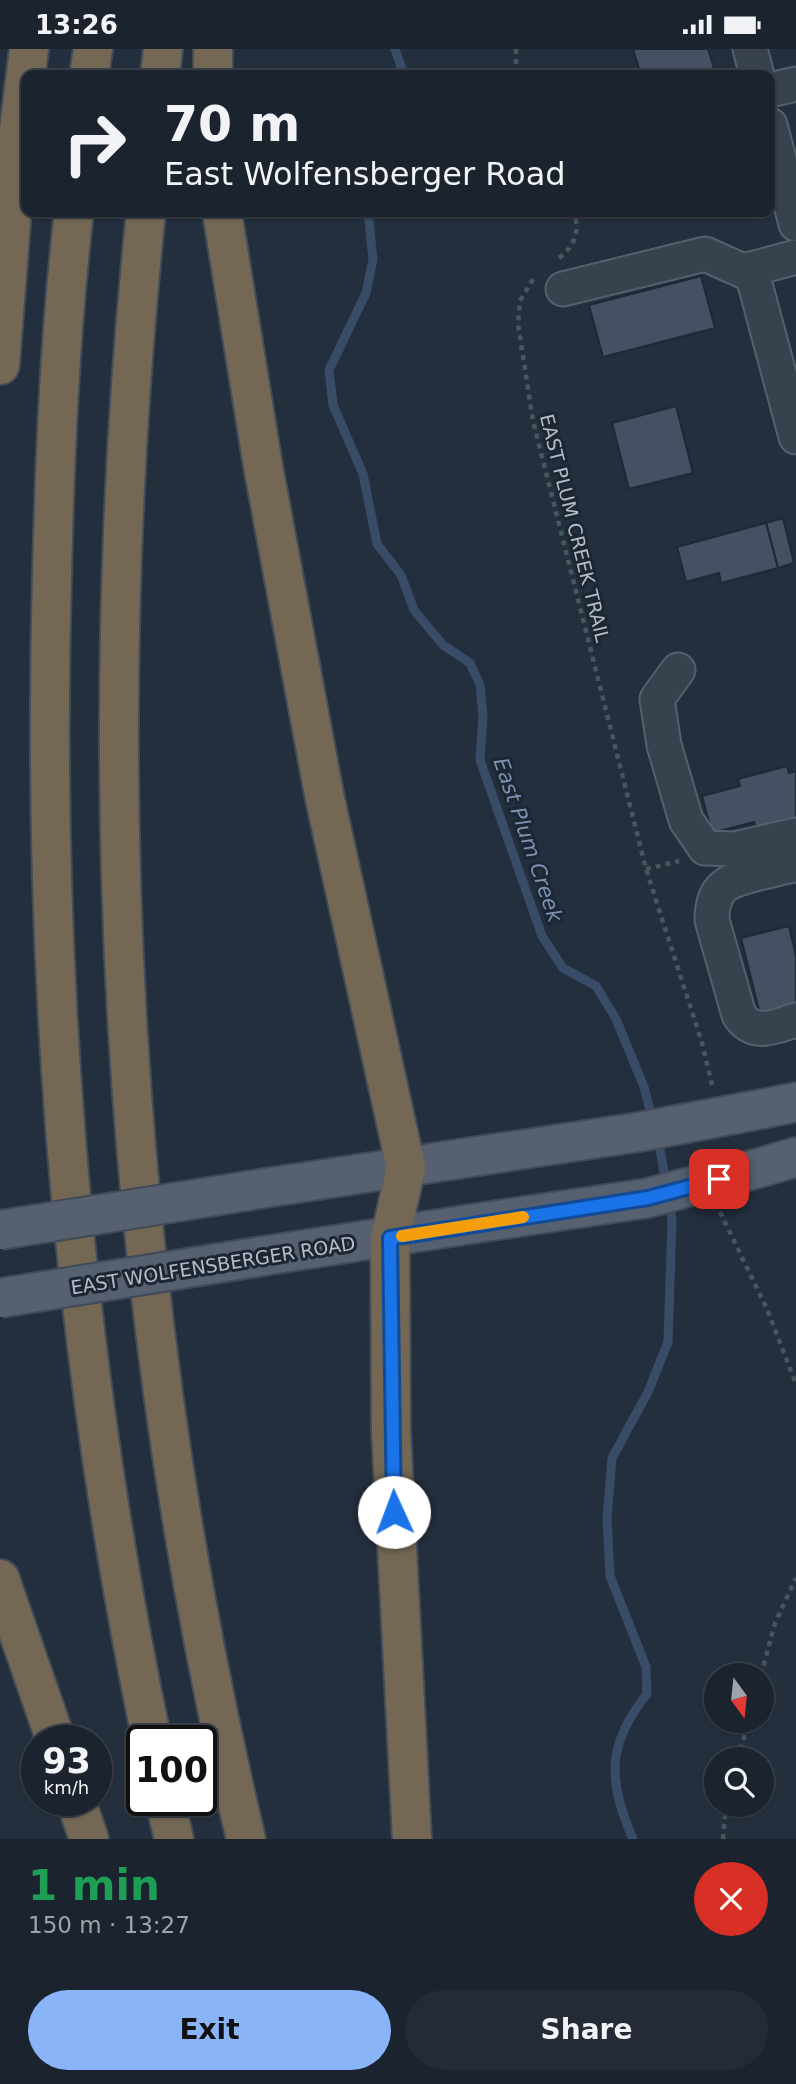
<!DOCTYPE html>
<html lang="en">
<head>
<meta charset="utf-8">
<style>
  body { margin:0; font-family:"DejaVu Sans",sans-serif; background:#242b36; color:#f1f3f6; height:100vh; display:flex; flex-direction:column; font-size:26px; white-space:nowrap }
  * { box-sizing:border-box; margin:0 }
  p { font-size:23px; color:#a0a4aa }
  .icon { flex:none; width:38px; height:38px; fill:none; stroke:currentColor; stroke-width:2; stroke-linecap:round; stroke-linejoin:round }
  .map { position:relative; height:1790px; overflow:hidden }
  .panel { display:flex; flex-direction:column; background:#1b232e; flex:1 }
  .panel>* { flex:none }
  .top-card { position:absolute; left:21px; top:21px; width:754px; height:147px; border-radius:14px; box-shadow:0 2px 5px #0004,0 0 0 2px #39404a; background:#1b232e; color:#f1f3f6; overflow:hidden }
  .needle { width:46px; rotate:165deg }
  .buttons { position:absolute; left:704px; top:1614px; display:grid; gap:14px }
  .buttons a { display:grid; place-items:center; width:70px; height:70px; border-radius:50%; background:#1b232e; box-shadow:0 2px 5px #0004,0 0 0 2px #39404a; font-size:35px }
  .speed { position:absolute; left:21px; top:1676px; display:flex; gap:14px; font-size:35px; font-weight:700; text-align:center }
  .speed>* { display:grid; place-content:center; width:91px; height:91px; border-radius:50%; background:#1b232e; box-shadow:0 2px 5px #0004,0 0 0 2px #39404a; line-height:1 }
  .speed small { font-size:18px; font-weight:400 }
  .speed .limit { border:4px solid #111; border-radius:10px; background:#fff; color:#111 }
  .pin { position:absolute; display:grid; place-items:center; width:60px; height:60px; color:#fff; margin:-30px; border-radius:14px; box-shadow:0 4px 10px #0006 }
  .me { position:absolute; width:77px; margin:-38px; rotate:358deg; stroke-linejoin:round; filter:drop-shadow(0 0 5px #0008) }
  .turn { display:flex; align-items:center; gap:24px; height:147px; padding:0 28px; font-size:32px }
  .turn .icon { width:91px; height:91px; stroke-width:2.5 }
  .turn b { display:block; font-size:49px; line-height:60px }
  .round { display:grid; place-items:center; flex:none; width:74px; height:74px; border-radius:37px; background:#242b36 }
  .overview { display:flex; align-items:center; justify-content:space-between; height:119px; padding:0 28px }
  h1 { font-size:42px; font-weight:700; line-height:52px; color:#1e9e55 }
  .button { display:flex; gap:14px; margin-top:auto; padding:14px 28px }
  .button a { flex:1; height:80px; border-radius:42px; background:#8ab4f8; color:#111; font-size:28px; font-weight:700; line-height:80px; text-align:center }
  .button a+a { background:#242b36; color:#f1f3f6 }
  .status { display:flex; justify-content:space-between; align-items:center; height:49px; padding:0 35px; background:#1b232e; direction:ltr }
  .status svg { height:19px; fill:currentColor }
  .map>svg:first-child { display:block }
  .lines { fill:none; stroke-linecap:round; stroke-linejoin:round }
  .stream { stroke:#394c67; stroke-width:9 }
  .building { fill:#455162; stroke:#1f2835; stroke-width:2 }
  .minor-casing { stroke:#565f6c; stroke-width:37 }
  .major-casing { stroke:#414a57; stroke-width:42 }
  .highway-casing { stroke:#434c59; stroke-width:42 }
  .path { stroke:#44595c; stroke-width:4.5; stroke-dasharray:5 5; stroke-linecap:butt }
  .minor { stroke:#38414e; stroke-width:33 }
  .major { stroke:#56606e; stroke-width:38 }
  .highway { stroke:#746855; stroke-width:38 }
  .major-bridge-casing { stroke:#414a57; stroke-width:42; stroke-linecap:butt }
  .major-bridge { stroke:#56606e; stroke-width:38 }
  .route-casing { stroke:#114b97; stroke-width:18 }
  .route { stroke:#1a73e8; stroke-width:12 }
  .slow { stroke:#f59e0b; stroke-width:12 }
  .labels { text-anchor:middle; stroke-width:6; stroke-linejoin:round; paint-order:stroke }
  .street-label { font-size:19px; fill:#b4bcc9; stroke:#1d2633 }
  .water-label { font-size:21px; font-style:italic; fill:#7c92b1; stroke:#1d2633 }
</style>
</head>
<body>
<div class="status"><b>13:26</b><svg viewBox="0 0 49 12"><path d="M0 12V9h3v3zM5 12V6h3v6zM10 12V3h3v9zM15 12V0h3v12zM26 1h20v11H26zM47 4h2v5h-2z"/></svg></div>
<div class="map">
<svg width="796" height="1790" viewBox="0 0 796 1790">
  <rect width="100%" height="100%" fill="#242f3e"/>
  <g class="lines">
    <g class="stream">
      <polyline points="395,0 404,26"/>
      <polyline points="368,163 373,210 366,244 329,321 333,356 363,425 377,495 401,526 414,561 443,596 470,614 480,636 483,667 480,711 542,887 563,919 596,937 616,970 644,1038 653,1073"/>
      <polyline points="658,1090 666,1134"/>
      <path d="M633,1790C608,1732 606,1696 647,1645L646,1618L610,1527L607,1469L612,1409L648,1343L668,1293L672,1172L669,1152"/>
    </g>
  </g>
  <g class="building">
    <polygon points="633,0 708,0 714,19 690,26 641,26"/>
    <polygon points="701,227 715,279 603,308 589,256"/>
    <polygon points="676,357 693,424 629,440 612,374"/>
    <polygon points="783,469 794,514 778,519 766,474"/>
    <polygon points="766,474 778,519 721,534 719,524 686,533 677,498"/>
    <polygon points="787,717 789,724 796,722 796,772 757,782 754,773 712,784 702,747 740,737 738,730"/>
    <polygon points="789,877 796,907 796,956 760,965 741,889"/>
  </g>
  <g class="lines">
    <g class="minor-casing">
      <g id="minor">
        <polyline points="750,0 757,26"/>
        <polyline points="770,41 796,35"/>
        <polyline points="770,76 796,175"/>
        <polyline points="796,208 751,220 796,388"/>
        <polyline points="563,240 705,205 752,226"/>
        <polyline points="678,621 657,650 664,696 686,771 705,799 734,800 796,786"/>
        <path d="M796,816C785,817 774,821 763,823C732,831 712,833 712,871L739,966C754,988 774,978 796,971"/>
      </g>
    </g>
    <g class="major-casing">
      <g id="major">
        <polyline points="762,1060 796,1053"/>
        <polyline points="766,1117 796,1108"/>
        <polyline points="265,1139 639,1083"/>
        <polyline points="263,1207 477,1174"/>
      </g>
    </g>
    <g class="highway-casing">
      <g id="highway">
        <polyline points="213,0 213,26"/>
        <polyline points="89,26 93,0"/>
        <polyline points="160,26 163,0"/>
        <path d="M74,163C60,283 55,404 52,525C41,916 72,1309 152,1692"/>
        <path d="M146,163C90,704 120,1260 246,1790"/>
        <polyline points="222,163 263,417 325,750 406,1119 390,1189 391,1381 412,1790"/>
        <polyline points="0,316 17,96 29,0"/>
        <polyline points="0,1530 56,1692"/>
        <polyline points="76,1752 89,1790"/>
        <polyline points="165,1752 174,1790"/>
      </g>
    </g>
    <g class="path">
      <polyline points="516,0 516,26"/>
      <path d="M559,209C575,197 580,182 574,163"/>
      <polyline points="533,230 520,252 518,275 533,372 646,820 702,994 712,1036"/>
      <polyline points="646,820 679,812"/>
      <polyline points="720,1163 767,1260 796,1335"/>
      <polyline points="761,1626 775,1574 796,1529"/>
      <polyline points="738,1710 749,1671"/>
      <polyline points="723,1790 726,1755"/>
    </g>
    <use href="#minor" class="minor"/>
    <use href="#major" class="major"/>
    <use href="#highway" class="highway"/>
    <g class="major-bridge-casing">
      <g id="major-bridge">
        <polyline points="639,1083 762,1060"/>
        <polyline points="477,1174 648,1149 766,1117"/>
        <polyline points="0,1181 265,1139"/>
        <polyline points="0,1249 263,1207"/>
      </g>
    </g>
    <use href="#major-bridge" class="major-bridge"/>
  </g>
  <g class="lines">
    <g class="route-casing">
      <polyline id="route" points="394,1463 390,1189 648,1149 719,1130"/>
    </g>
    <use href="#route" class="route"/>
    <polyline class="slow" points="402,1187 523,1168"/>
  </g>
  <g class="labels">
    <g class="street-label">
      <text transform="translate(575 479) rotate(76)" y="7">EAST PLUM CREEK TRAIL</text>
      <text transform="translate(213 1216) rotate(-9)" y="7">EAST WOLFENSBERGER ROAD</text>
    </g>
    <g class="water-label">
      <text transform="translate(528 791) rotate(71)" y="7">East Plum Creek</text>
    </g>
  </g>
</svg>
<div class="buttons">
<a><svg class="needle" viewBox="-14 -14 28 28"><path d="M0-13l5 13h-10z" fill="#e53935"/><path d="M0 13l5-13h-10z" fill="#a0a4aa"/></svg></a>
<a><svg class="icon" aria-label="search" viewBox="0 0 24 24"><circle cx="10" cy="10" r="6"/><path d="M15 15l6 6"/></svg></a>
</div>
<div class="speed"><div>93<small>km/h</small></div><div class="limit">100</div></div>
<div class="pin" style="left:719px;top:1130px;background:#d93025"><svg class="icon" aria-label="arrive" viewBox="0 0 24 24"><path d="M6 21V4h12l-3 4 3 4H6"/></svg></div>
<svg class="me" style="left:394px;top:1463px" viewBox="-20 -20 40 40"><circle r="19" fill="#fff"/><path d="M0-13L10 11 0 6-10 11z" fill="#1a73e8"/></svg>
<div class="top-card">
<div class="turn"><svg class="icon" aria-label="right" viewBox="0 0 24 24"><path d="M7 20v-9h11M14 6l5 5-5 5"/></svg><div><b>70 m</b>East Wolfensberger Road</div></div>
</div>
</div>
<section class="panel">
<div class="overview"><div><h1>1 min</h1><p>150 m · 13:27</p></div><a class="round" style="background:#d93025;color:#fff"><svg class="icon" aria-label="close" viewBox="0 0 24 24"><path d="M6 6l12 12M18 6L6 18"/></svg></a></div>
<div class="button"><a>Exit</a><a>Share</a></div>
</section>
</body>
</html>
